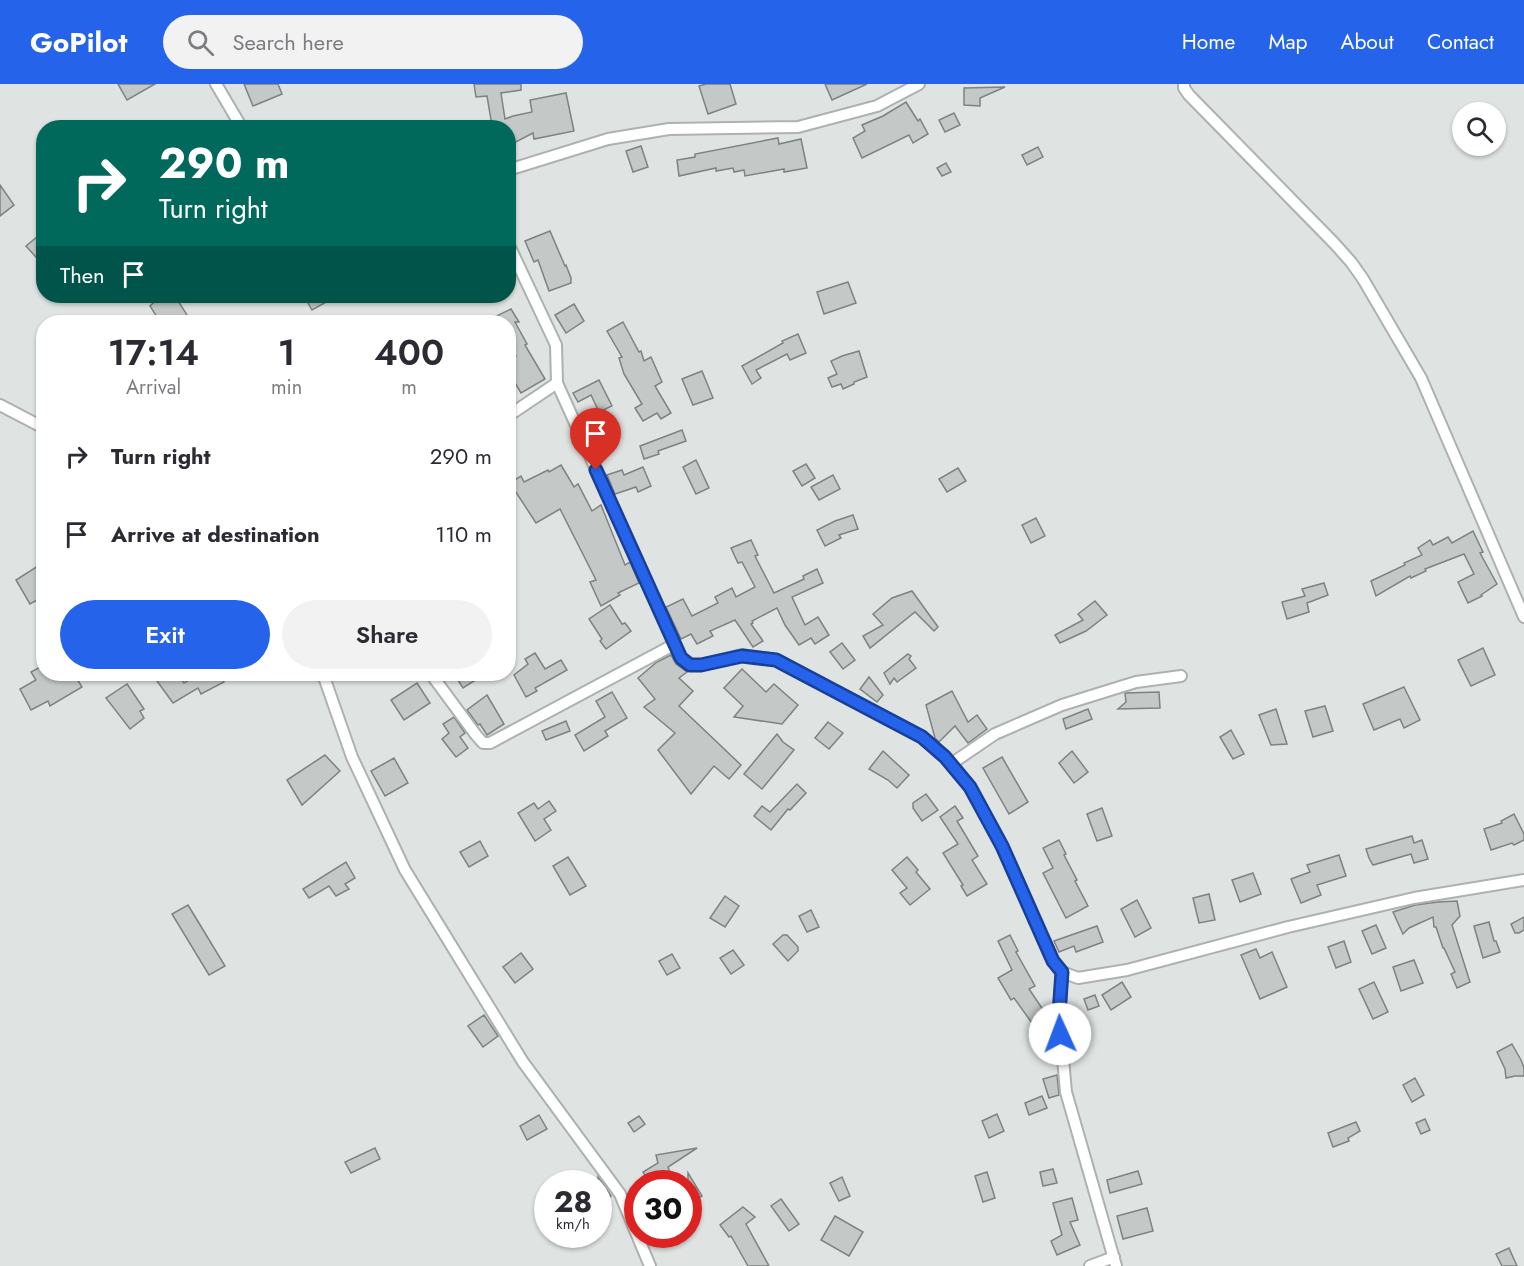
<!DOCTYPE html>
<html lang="en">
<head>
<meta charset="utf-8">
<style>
  body { margin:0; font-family:Jost,sans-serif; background:#f2f2f3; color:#2b2b33; height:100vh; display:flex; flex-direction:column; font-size:22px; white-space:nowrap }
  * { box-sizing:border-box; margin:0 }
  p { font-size:20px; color:#7c7c81 }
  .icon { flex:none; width:33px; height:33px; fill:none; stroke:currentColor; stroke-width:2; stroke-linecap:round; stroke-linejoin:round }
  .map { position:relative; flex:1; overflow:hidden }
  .panel { position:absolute; left:36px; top:231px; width:480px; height:366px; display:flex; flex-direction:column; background:#fff; border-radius:24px; box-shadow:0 2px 4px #0004 }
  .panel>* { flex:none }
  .top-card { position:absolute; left:36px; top:36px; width:480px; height:183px; border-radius:24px; box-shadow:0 2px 4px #0004; background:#00695c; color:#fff; overflow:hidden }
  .tools { position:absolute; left:1452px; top:18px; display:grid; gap:12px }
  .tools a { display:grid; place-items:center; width:54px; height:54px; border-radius:50%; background:#fff; box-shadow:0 2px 4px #0004; font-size:30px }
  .speed { position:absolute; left:534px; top:1086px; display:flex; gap:12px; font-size:30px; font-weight:700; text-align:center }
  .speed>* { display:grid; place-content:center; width:78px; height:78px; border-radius:50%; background:#fff; box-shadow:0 2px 4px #0004; line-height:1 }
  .speed small { font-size:15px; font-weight:400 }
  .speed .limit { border:9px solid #d22; background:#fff; color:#111 }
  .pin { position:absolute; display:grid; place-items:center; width:51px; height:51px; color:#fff; margin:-62px -26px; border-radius:50% 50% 50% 0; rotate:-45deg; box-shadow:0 0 6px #0007 }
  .pin .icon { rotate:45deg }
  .me { position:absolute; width:66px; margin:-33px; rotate:358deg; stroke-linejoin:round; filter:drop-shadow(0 0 4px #0008) }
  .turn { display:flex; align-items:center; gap:21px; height:126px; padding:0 24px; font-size:27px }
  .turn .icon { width:78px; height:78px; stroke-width:2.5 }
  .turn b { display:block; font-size:42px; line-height:51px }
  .then { display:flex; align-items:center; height:57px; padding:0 24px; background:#0003; gap:12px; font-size:22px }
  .eta { display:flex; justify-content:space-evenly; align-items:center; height:102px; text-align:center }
  .eta b { font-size:36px; font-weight:600; line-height:42px }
  .button { display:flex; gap:12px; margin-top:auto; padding:12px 24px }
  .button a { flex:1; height:69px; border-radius:36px; background:#2563eb; color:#fff; font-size:24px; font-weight:600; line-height:69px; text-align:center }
  .button a+a { background:#f2f2f3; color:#2b2b33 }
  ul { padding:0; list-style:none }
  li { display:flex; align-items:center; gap:18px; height:78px; padding:0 24px }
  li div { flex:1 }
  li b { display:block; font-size:22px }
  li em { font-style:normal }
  header { display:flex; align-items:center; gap:36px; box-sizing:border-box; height:84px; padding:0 30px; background:#2563eb; color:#fff }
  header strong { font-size:28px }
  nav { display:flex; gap:33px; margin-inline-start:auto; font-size:21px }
  .search { width:420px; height:54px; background:#f2f2f3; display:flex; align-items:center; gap:15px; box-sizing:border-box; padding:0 21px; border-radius:33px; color:#7c7c81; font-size:22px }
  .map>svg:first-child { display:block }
  .building { fill:#c4c8c7; stroke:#7e8281; stroke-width:1.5 }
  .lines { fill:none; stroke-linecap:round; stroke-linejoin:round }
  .street-casing { stroke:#adb1b0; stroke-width:14 }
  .street { stroke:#fff; stroke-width:10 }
  .route-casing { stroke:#184099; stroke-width:15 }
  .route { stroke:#2563eb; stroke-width:10 }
</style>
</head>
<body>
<header>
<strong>GoPilot</strong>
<div class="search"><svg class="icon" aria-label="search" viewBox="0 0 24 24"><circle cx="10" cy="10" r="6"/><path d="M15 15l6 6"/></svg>Search here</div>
<nav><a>Home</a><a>Map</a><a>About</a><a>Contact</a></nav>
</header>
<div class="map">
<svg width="1524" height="1182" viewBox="0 0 1524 1182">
  <rect width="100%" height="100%" fill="#dfe4e3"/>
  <g class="building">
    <polygon points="118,0 155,0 127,16"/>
    <polygon points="244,0 278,0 282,10 253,22"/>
    <polygon points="474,0 521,0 521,6 501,9 505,35 513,32 532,28 530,16 566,9 574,47 534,55 533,49 508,62 508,44 489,44 492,42 487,12 476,13"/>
    <polygon points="706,0 730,0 736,20 708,30 699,2"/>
    <polygon points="825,0 867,0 832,16"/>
    <polygon points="1005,3 980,14 980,22 964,21 964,4"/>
    <polygon points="906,18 918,37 920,35 928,50 913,59 909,51 862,74 853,54 865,47 862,41 883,32"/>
    <polygon points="954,29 960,41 945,48 939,36"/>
    <polygon points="778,54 779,60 801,55 807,84 784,88 784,85 745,92 744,86 734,88 733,84 716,87 716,84 679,92 677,76 695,73 695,70"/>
    <polygon points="641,62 648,83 633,88 626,67"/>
    <polygon points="1038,63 1043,73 1027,81 1022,71"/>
    <polygon points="946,79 951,88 942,92 937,84"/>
    <polygon points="0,101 14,121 0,132"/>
    <polygon points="44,147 44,182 26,162"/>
    <polygon points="550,147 565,182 566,181 571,194 571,199 549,207 538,176 534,178 525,157"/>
    <polygon points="848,198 856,219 824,230 817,208"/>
    <polygon points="161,212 175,212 189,234 178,238 160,238 150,222"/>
    <polygon points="304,212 337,212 312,226"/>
    <polygon points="574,220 584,237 566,249 555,231"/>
    <polygon points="511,225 519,238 515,238 527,260 525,261 545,295 521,309 508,287 508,276 516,272 508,259 508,238 484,238"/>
    <polygon points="623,238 639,268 641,267 644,277 651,273 662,298 655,302 671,329 661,335 657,329 643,337 635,324 642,320 624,290 619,274 622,273 607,247"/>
    <polygon points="798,250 806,269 790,276 787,270 756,286 761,294 752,300 742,282 783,259 782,257"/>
    <polygon points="859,267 867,293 854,298 854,300 843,305 841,300 832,303 828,294 837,290 831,277 842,272"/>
    <polygon points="702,287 713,314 693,321 682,295"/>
    <polygon points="599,296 612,322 599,328 591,311 578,318 573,309"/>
    <polygon points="682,346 686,357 658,367 659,370 644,375 640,362"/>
    <polygon points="696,376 709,404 696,410 683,383"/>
    <polygon points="806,380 815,394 802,402 793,387"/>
    <polygon points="561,381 574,403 578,400 592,427 601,421 625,481 630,478 639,499 618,509 620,511 601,522 590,498 596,496 560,425 536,439 510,399 521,392 524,398 548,386 549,388"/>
    <polygon points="643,383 651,402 638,408 636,403 615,410 607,391 622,386 624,391"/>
    <polygon points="958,384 966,397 947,408 939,395"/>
    <polygon points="833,391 840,405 819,416 811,403"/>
    <polygon points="853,431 858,445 839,451 841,454 825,462 817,446 835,437"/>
    <polygon points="1036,434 1045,452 1031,459 1022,441"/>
    <polygon points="1473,447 1483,468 1480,469 1497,500 1481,511 1482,512 1468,519 1458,498 1474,490 1464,470 1425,485 1426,487 1411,494 1410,492 1376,512 1371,497 1405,481 1404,479 1422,471 1418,464 1430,456 1433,461 1448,453 1452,459"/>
    <polygon points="751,456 758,471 755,472 774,509 804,495 803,492 817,485 823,499 792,513 805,541 818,533 829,551 815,560 811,554 799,561 785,541 777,524 752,537 753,539 751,540 763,557 753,563 735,536 710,547 713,552 697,560 691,550 681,555 666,523 683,515 692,532 718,519 715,513 732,504 736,513 755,503 742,478 738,479 731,464"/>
    <polygon points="44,478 44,512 30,520 16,496"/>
    <polygon points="1324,499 1328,511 1307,519 1309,528 1287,535 1282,518 1305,512 1302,505"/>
    <polygon points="912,507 938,543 934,547 915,528 870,564 863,552 883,541 873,530 892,514"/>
    <polygon points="1095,517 1107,531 1086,547 1060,559 1055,551 1083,536 1078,530"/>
    <polygon points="610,521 622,540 625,539 631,547 606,565 600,557 602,555 589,535"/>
    <polygon points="842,559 855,576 843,585 830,568"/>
    <polygon points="1483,564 1495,591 1471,602 1458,576"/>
    <polygon points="535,569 545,585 561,576 567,586 535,604 537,607 526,613 514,591 528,580 525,575"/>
    <polygon points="908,570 911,572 909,575 916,584 897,598 894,594 890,600 884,589"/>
    <polygon points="671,571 676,580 687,588 679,594 693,607 679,622 741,681 729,695 714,682 691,710 658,666 675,649 644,623 655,615 638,594 657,578"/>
    <polygon points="44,581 44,590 74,590 82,603 50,622 48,617 31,626 20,605 36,596 31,588"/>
    <polygon points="742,585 766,608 774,600 798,621 782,640 734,633 743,622 724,604"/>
    <polygon points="175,590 178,590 184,599 199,590 219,590 224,598 201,610 198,604 173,619 157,597"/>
    <polygon points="454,590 485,590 463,604"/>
    <polygon points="869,593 883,611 877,618 860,605"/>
    <polygon points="417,599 430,619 404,636 391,616"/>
    <polygon points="127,600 144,625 140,627 144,634 130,645 106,614"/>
    <polygon points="1404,603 1420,636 1404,644 1400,635 1374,646 1363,620"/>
    <polygon points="952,607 968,638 977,631 987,645 968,659 955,642 939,658 935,654 926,621"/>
    <polygon points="612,608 627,634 605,647 608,652 584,667 575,651 605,633 596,617"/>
    <polygon points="1159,608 1160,624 1118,625 1126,618 1125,609"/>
    <polygon points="487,611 504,640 487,651 480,640 478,641 467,626"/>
    <polygon points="1325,622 1333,647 1313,653 1305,627"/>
    <polygon points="1088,625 1092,635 1066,645 1063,635"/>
    <polygon points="1276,625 1287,660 1271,661 1259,631"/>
    <polygon points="454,633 465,649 460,653 468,664 456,673 442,655 449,649 443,640"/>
    <polygon points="566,637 570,647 546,656 542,647"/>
    <polygon points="828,638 843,649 829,665 815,654"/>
    <polygon points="1231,646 1244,670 1233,675 1220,653"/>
    <polygon points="777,650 783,658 794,666 762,705 744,690"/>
    <polygon points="883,667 909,691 897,704 888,696 869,685"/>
    <polygon points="1072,667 1088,688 1074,699 1059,679"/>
    <polygon points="325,671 340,687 302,721 287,696"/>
    <polygon points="1002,673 1028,718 1009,730 983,684"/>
    <polygon points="394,674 408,699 385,712 371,687"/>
    <polygon points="797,700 806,709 790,726 788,725 771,746 754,732 762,722 770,728"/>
    <polygon points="926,710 938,726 922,737 913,724 913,719"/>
    <polygon points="549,717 556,727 544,735 551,746 535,757 518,729 534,719 538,725"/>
    <polygon points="955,722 963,734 957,737 978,772 972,776 987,800 967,812 961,802 963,801 943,769 958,760 940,733"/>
    <polygon points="1102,724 1112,752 1097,757 1087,730"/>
    <polygon points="1514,730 1524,750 1524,756 1514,761 1512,759 1491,766 1484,745 1502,739 1501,737"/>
    <polygon points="1412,752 1414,759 1422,756 1428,775 1414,779 1411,770 1373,781 1369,774 1366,765"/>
    <polygon points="1059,756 1066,770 1064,771 1077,796 1075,797 1088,822 1066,834 1043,789 1053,784 1043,764"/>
    <polygon points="480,757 488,772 469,783 460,768"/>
    <polygon points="1339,771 1346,792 1317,801 1321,811 1301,819 1291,795 1310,788 1307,781"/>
    <polygon points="568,773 586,802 570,811 553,782"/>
    <polygon points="907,773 918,786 916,788 930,805 910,821 900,809 907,804 892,786"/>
    <polygon points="346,778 355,794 345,800 349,805 336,812 329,802 309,814 303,805"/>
    <polygon points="1253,789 1261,810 1240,818 1232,796"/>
    <polygon points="1209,810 1215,836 1199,839 1193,814"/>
    <polygon points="725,812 739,822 725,843 710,834"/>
    <polygon points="1137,816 1151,844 1135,853 1121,825"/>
    <polygon points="1457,817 1460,832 1452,841 1470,898 1457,904 1451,890 1455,888 1444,864 1443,864 1436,843 1434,843 1433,833 1409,844 1403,850 1393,828 1415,821 1438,818"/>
    <polygon points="188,821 225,882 209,891 172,830"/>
    <polygon points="811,826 819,843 807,848 799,832"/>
    <polygon points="1524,833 1524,846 1519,849 1515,849 1511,840"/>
    <polygon points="1489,838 1494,857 1496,857 1500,868 1483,874 1474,842"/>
    <polygon points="1376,841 1386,864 1372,870 1362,847"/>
    <polygon points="1097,842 1103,858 1076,868 1074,862 1059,868 1054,857"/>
    <polygon points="783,851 787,851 798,863 798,867 788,877 773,860"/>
    <polygon points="1010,851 1018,867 1016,868 1035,902 1029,905 1052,939 1053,946 1042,953 1014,914 1011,916 998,894 1012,886 998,857"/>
    <polygon points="1344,857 1351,878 1336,884 1328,863"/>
    <polygon points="1256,865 1260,874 1272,868 1287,903 1260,915 1241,871"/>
    <polygon points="733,866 744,881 731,890 720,874"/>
    <polygon points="521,869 533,885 515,899 503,883"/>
    <polygon points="672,870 680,884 667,891 659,877"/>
    <polygon points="1414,876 1423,899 1401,907 1393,883"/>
    <polygon points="1122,898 1131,913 1111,926 1102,911"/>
    <polygon points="1374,898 1388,928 1373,935 1359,905"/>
    <polygon points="1095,911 1099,922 1088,926 1084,915"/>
    <polygon points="484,931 498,952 483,963 468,942"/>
    <polygon points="1512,960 1521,976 1524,984 1524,992 1515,992 1506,994 1505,985 1497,968"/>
    <polygon points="1057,991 1059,1011 1049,1014 1043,995"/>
    <polygon points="1415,994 1424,1011 1412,1018 1403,1001"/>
    <polygon points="1042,1012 1047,1024 1029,1031 1025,1019"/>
    <polygon points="997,1030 1004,1047 989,1054 982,1037"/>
    <polygon points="539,1031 547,1045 527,1056 520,1042"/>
    <polygon points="639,1032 645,1040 634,1048 628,1039"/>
    <polygon points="1425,1035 1430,1046 1421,1050 1416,1039"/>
    <polygon points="1356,1038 1360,1047 1348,1054 1349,1057 1333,1063 1328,1049"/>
    <polygon points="375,1064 380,1075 351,1089 345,1078"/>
    <polygon points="697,1064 668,1083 674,1100 650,1100 643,1088 658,1079 656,1071"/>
    <polygon points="1053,1085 1057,1099 1043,1102 1040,1088"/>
    <polygon points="1138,1087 1142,1100 1110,1109 1107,1096"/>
    <polygon points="987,1088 995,1114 983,1118 975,1092"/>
    <polygon points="688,1089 702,1112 688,1120"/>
    <polygon points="598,1093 611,1112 598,1119"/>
    <polygon points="842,1093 850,1112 839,1117 830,1099"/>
    <polygon points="1072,1114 1078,1136 1070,1138 1080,1161 1057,1171 1051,1157 1062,1151 1053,1119"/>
    <polygon points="781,1115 799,1140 789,1147 771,1122"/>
    <polygon points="743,1123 755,1133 746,1140 769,1182 748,1182 731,1152 729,1153 720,1141"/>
    <polygon points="1147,1124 1153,1147 1123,1155 1117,1132"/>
    <polygon points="835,1132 863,1148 849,1172 821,1156"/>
    <polygon points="1509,1164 1517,1182 1502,1182 1496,1170"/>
  </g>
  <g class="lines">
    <g class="street-casing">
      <g id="street">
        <polyline points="216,0 242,44"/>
        <polyline points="1184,0 1184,4 1189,11 1334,159 1351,178 1363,195 1421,294 1524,533"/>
        <polyline points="508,86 608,55 669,45 798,43 877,22 919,0"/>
        <polyline points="508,159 556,261 557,299 681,574 690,581 701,581 742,571 776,576 922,653 945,673 970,703 1002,762 1053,877 1062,888 1078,894 1127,886 1288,843 1414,814 1524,796"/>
        <polyline points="0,321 44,344"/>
        <polyline points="508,332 557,299"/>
        <polyline points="323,590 352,673 405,786 523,978 620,1110 650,1182"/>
        <polyline points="431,590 476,651 483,659 490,659 675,560"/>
        <polyline points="951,680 995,650 1062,621 1136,598 1181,592"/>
        <polyline points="1062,888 1059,931 1066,1008 1116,1182"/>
        <polyline points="1090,1182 1114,1173"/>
      </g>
    </g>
    <use href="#street" class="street"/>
  </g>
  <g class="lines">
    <g class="route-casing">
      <polyline id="route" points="596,386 681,574 690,581 701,581 742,572 776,576 922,653 945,673 970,703 1002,762 1053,877 1062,888 1059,930 1060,950"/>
    </g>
    <use href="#route" class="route"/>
  </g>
</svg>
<div class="tools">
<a><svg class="icon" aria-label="search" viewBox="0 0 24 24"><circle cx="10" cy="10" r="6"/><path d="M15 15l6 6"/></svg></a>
</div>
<div class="speed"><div>28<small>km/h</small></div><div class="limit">30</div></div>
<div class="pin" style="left:596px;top:386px;background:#d93025"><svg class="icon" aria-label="arrive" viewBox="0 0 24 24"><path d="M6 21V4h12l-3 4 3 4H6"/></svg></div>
<svg class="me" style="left:1060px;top:950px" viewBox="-20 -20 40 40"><circle r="19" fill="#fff"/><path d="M0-13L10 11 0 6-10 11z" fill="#2563eb"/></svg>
<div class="top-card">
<div class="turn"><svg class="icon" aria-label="right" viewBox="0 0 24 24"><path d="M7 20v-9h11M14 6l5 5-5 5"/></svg><div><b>290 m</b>Turn right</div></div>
<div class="then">Then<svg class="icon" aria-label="arrive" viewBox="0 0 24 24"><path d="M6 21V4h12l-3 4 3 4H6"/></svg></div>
</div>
<section class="panel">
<div class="eta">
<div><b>17:14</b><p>Arrival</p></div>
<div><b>1</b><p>min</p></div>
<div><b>400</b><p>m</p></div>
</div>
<ul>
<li><svg class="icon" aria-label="right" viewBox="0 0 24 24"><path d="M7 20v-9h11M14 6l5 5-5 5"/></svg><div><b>Turn right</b></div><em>290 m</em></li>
<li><svg class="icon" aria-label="arrive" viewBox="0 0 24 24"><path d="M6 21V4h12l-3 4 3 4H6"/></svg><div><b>Arrive at destination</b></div><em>110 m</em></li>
</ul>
<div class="button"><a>Exit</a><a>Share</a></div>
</section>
</div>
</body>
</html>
